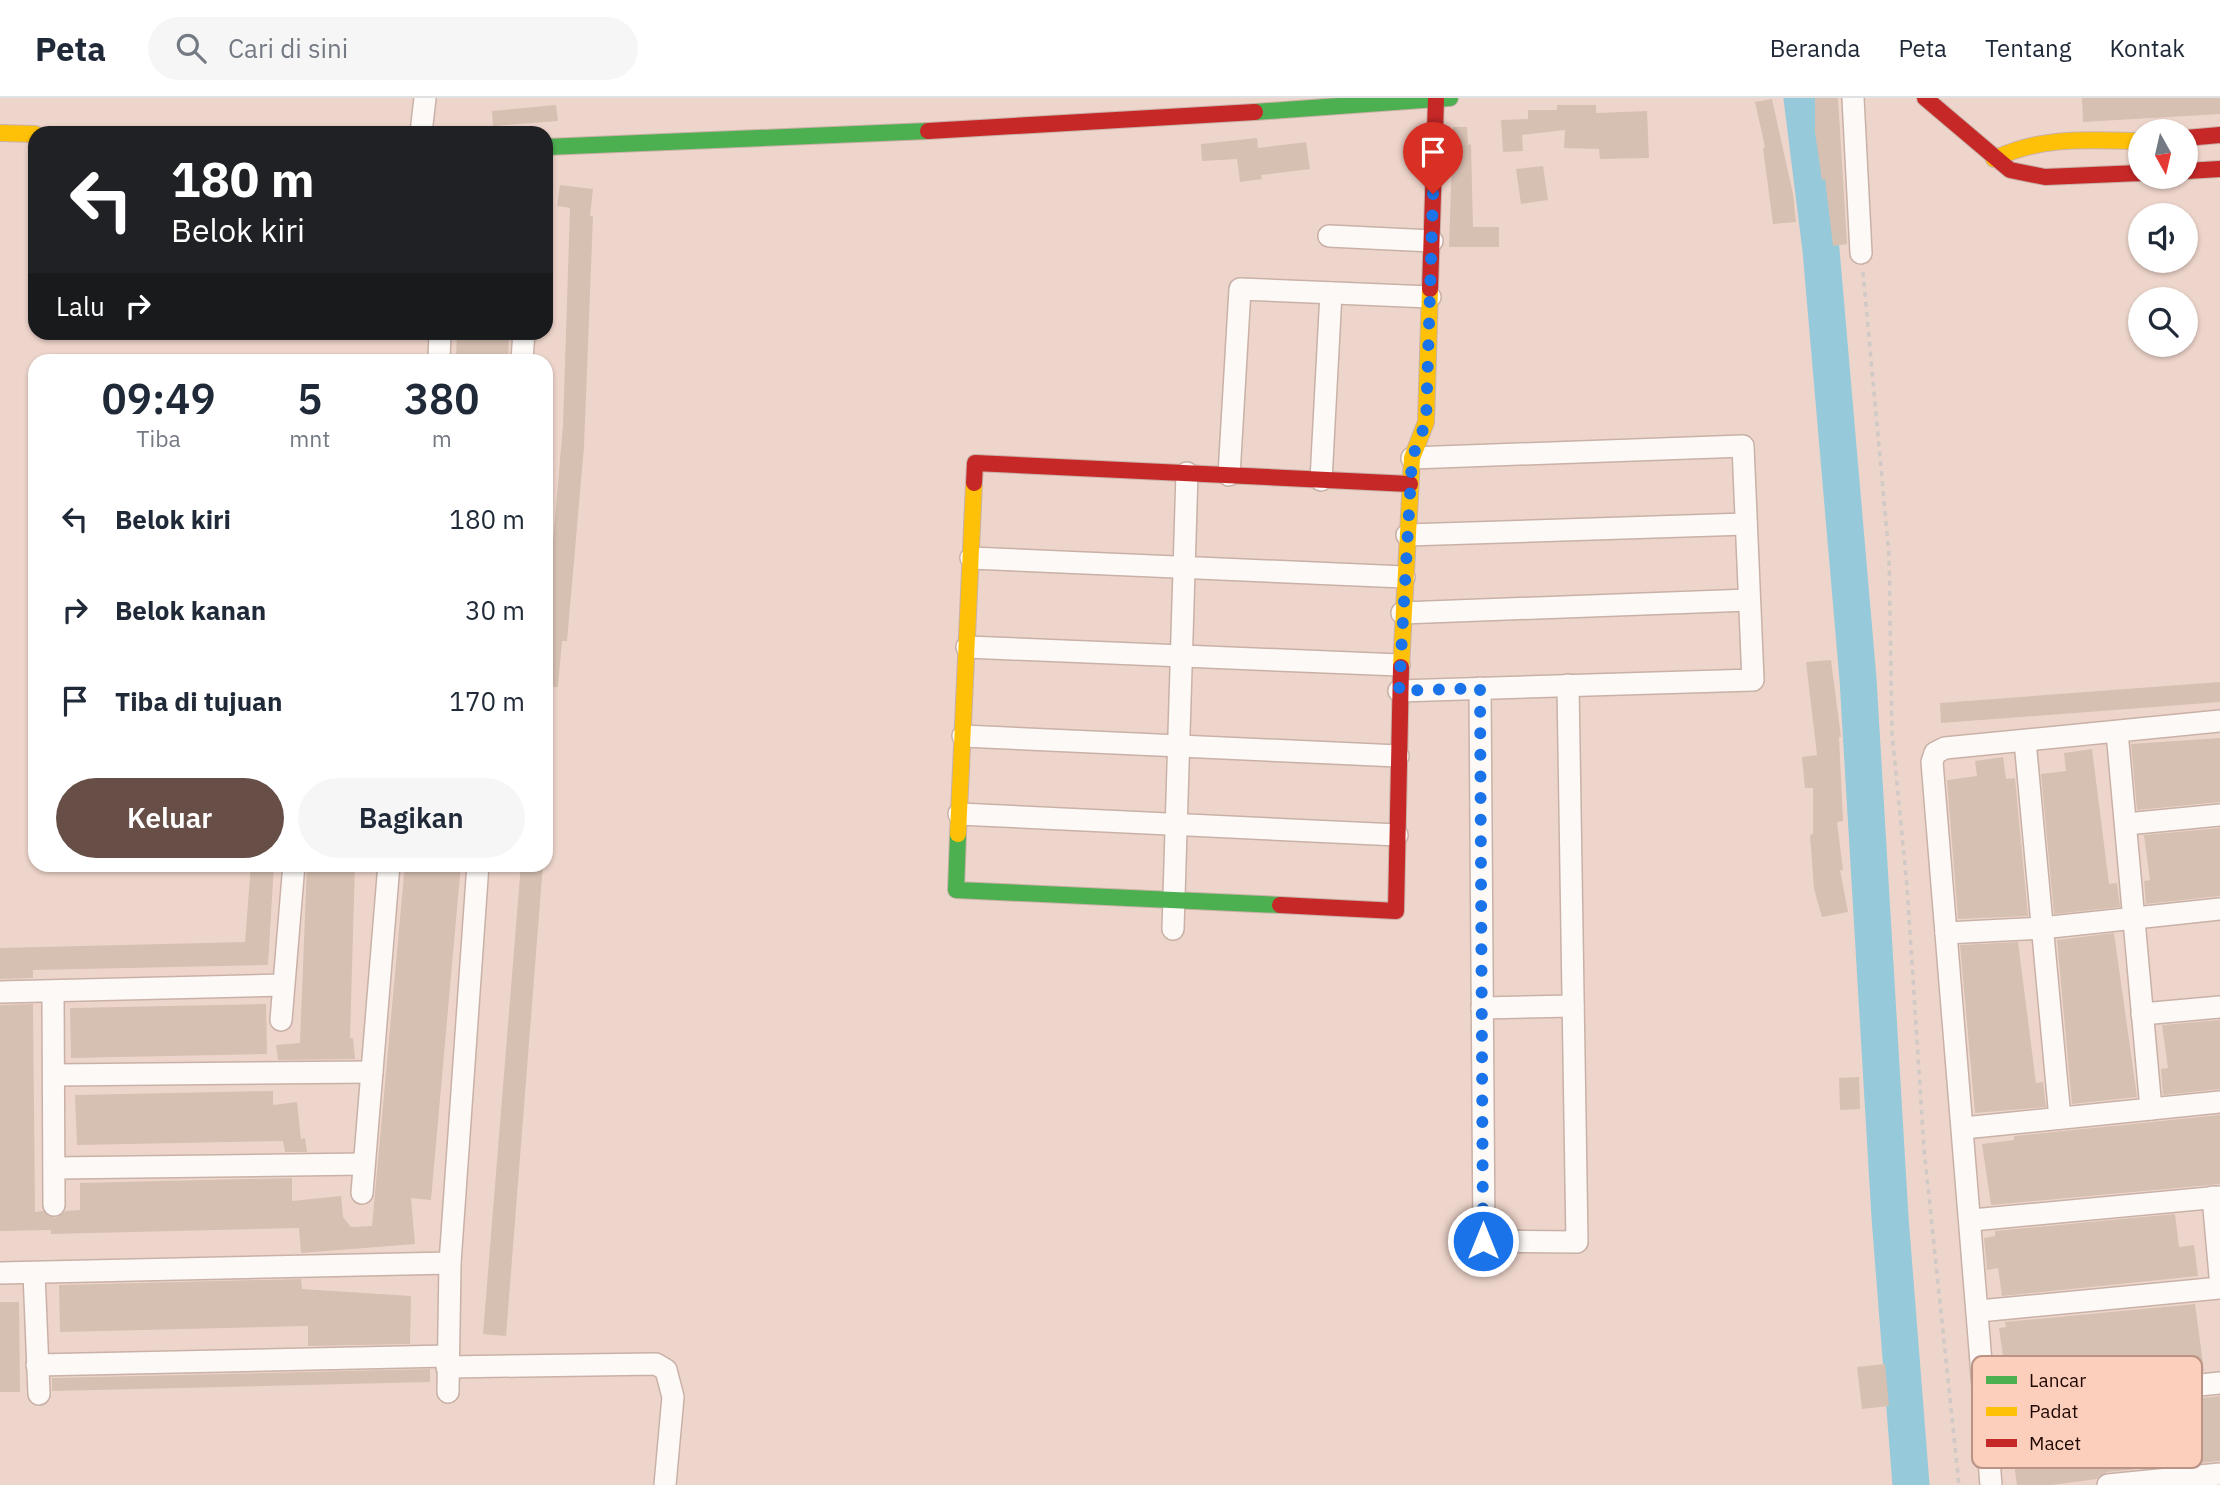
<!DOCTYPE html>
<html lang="id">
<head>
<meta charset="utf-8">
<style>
  body { margin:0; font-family:"IBM Plex Sans",sans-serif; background:#f6f6f7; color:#1f2937; height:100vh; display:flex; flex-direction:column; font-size:26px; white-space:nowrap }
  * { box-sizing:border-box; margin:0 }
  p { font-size:23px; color:#747a83 }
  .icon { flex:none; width:38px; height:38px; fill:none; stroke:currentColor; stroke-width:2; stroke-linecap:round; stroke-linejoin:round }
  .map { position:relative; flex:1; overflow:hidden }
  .drawer { position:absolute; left:28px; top:256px; width:525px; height:518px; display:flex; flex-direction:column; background:#fff; border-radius:21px; box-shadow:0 2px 5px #0004 }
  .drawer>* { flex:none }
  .banner { position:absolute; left:28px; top:28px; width:525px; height:214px; border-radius:21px; box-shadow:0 2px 5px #0004; background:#202124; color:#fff; overflow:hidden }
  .needle { width:46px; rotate:172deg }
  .tools { position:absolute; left:2128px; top:21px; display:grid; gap:14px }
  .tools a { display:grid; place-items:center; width:70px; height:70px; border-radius:50%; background:#fff; box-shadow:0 2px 5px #0004; font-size:35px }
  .pin { position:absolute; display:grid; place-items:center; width:60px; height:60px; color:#fff; margin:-72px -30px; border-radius:50% 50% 50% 0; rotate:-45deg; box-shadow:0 0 7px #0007 }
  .pin .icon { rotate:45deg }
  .me { position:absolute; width:77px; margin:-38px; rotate:0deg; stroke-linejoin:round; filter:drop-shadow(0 0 5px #0008) }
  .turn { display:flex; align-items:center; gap:24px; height:147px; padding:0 28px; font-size:32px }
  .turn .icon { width:91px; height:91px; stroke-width:2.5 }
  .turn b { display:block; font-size:49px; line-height:60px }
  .then { display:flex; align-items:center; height:66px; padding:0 28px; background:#0003; gap:14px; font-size:26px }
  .eta { display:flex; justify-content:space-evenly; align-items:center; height:119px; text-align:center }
  .eta b { font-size:42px; font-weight:600; line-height:49px }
  .primary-button { display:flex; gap:14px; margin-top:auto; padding:14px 28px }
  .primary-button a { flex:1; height:80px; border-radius:42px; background:#674f48; color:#fff; font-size:28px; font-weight:600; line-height:80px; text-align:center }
  .primary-button a+a { background:#f6f6f7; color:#1f2937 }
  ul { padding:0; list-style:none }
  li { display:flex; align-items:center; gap:21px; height:91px; padding:0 28px }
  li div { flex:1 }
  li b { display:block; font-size:26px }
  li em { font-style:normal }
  header { display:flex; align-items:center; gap:42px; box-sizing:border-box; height:98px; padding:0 35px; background:#fff; border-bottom:2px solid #e0e1e3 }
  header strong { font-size:33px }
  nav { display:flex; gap:38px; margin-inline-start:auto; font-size:24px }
  .search { width:490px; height:63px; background:#f6f6f7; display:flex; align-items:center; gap:18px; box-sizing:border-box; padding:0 24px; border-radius:38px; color:#747a83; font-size:26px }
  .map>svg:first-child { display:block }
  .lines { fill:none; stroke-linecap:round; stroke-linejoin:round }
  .river { stroke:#96c9da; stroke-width:37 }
  .building { fill:#d6c0b2 }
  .street-casing { stroke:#c9b1a7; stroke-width:24 }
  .fast-casing { stroke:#c9b1a7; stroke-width:18 }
  .slow-casing { stroke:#c9b1a7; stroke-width:18 }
  .jam-casing { stroke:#c9b1a7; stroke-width:18 }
  .path { stroke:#d0c9c6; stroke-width:3.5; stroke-dasharray:5 5; stroke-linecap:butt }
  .street { stroke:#fcf9f7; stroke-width:21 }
  .fast { stroke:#4caf50; stroke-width:16 }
  .slow { stroke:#ffc107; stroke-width:16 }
  .jam { stroke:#c62828; stroke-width:16 }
  .route { stroke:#1a73e8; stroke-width:12; stroke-dasharray:0 21.6 }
  .key { fill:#fccfbd; stroke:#ba9385; stroke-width:2 }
  .key-label { font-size:19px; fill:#1f0701 }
</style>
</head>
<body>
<header>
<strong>Peta</strong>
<div class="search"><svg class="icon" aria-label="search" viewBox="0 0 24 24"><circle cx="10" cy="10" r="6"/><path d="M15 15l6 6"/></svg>Cari di sini</div>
<nav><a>Beranda</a><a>Peta</a><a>Tentang</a><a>Kontak</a></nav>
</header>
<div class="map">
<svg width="2220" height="1387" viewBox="0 0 2220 1387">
  <rect width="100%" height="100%" fill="#eed5cb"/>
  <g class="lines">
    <polyline class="river" points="1802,0 1821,152 1858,581 1890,1119 1911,1387"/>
  </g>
  <g class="building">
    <polygon points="1815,0 1838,0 1847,146 1833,148 1825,81 1822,82 1815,34"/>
    <polygon points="2082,0 2220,0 2220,16 2083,24"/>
    <polygon points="1772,1 1793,96 1796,124 1773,126 1763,50 1765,49 1755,4"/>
    <polygon points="556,7 558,23 493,28 492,13"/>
    <polygon points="1557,7 1596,7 1596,15 1647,13 1649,60 1600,61 1599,51 1564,50 1565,32 1522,37 1523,53 1503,54 1501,22 1528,21 1528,12 1557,12"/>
    <polygon points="1453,29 1467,29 1468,47 1471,46 1473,129 1499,129 1499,149 1449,149"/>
    <polygon points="1257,40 1258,50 1306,44 1310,71 1261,77 1262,81 1240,84 1237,61 1202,63 1201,46"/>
    <polygon points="1543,68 1548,102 1521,106 1516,71"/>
    <polygon points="560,87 593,91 590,118 593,118 584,349 567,543 562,543 558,589 546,589 546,525 563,327 570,110 557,108"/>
    <polygon points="457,234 509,234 508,262 456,262"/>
    <polygon points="1831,562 1841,639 1839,639 1843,723 1837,724 1843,772 1840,772 1848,814 1822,819 1814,791 1810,737 1813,736 1813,690 1805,690 1802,659 1817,657 1806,564"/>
    <polygon points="2220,584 2220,604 1941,625 1940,605"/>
    <polygon points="2220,640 2220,704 2137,712 2131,646"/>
    <polygon points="2092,651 2109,786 2117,785 2120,809 2054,816 2041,676 2066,673 2064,655"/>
    <polygon points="2003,659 2006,681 2015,680 2028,818 1958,821 1947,682 1977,678 1975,663"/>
    <polygon points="2220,730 2220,798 2146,806 2144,783 2150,782 2144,737"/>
    <polygon points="251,766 274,766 268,867 33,872 33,880 0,881 0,850 245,844"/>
    <polygon points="307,766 355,766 350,940 353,940 355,961 278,962 276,947 300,945"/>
    <polygon points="405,766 461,766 431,1102 411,1100 415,1146 301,1155 299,1130 51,1136 51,1132 0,1133 0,907 33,906 35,1114 43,1113 55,1120 66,1113 80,1112 80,1085 292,1080 292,1103 341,1098 343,1119 351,1129 372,1128"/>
    <polygon points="521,766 543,766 506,1238 483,1236"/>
    <polygon points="2114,835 2137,999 2072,1006 2057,842"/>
    <polygon points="2018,844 2036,985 2043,984 2046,1009 1975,1015 1960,847"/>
    <polygon points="266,906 267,956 71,960 70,910"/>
    <polygon points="2220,922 2220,991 2163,997 2161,971 2168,970 2162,927"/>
    <polygon points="1859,979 1860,1011 1840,1012 1839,980"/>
    <polygon points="273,993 273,1007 297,1004 301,1041 305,1040 307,1054 285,1054 283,1043 77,1047 75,997"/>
    <polygon points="2220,1017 2220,1086 1991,1107 1982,1046 2014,1042 2014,1038"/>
    <polygon points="2175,1116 2179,1149 2194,1147 2198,1178 2002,1198 1998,1170 1987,1172 1984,1140 1995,1138 1995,1133"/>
    <polygon points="301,1181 302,1191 411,1198 410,1246 308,1248 308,1228 60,1234 59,1187"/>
    <polygon points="0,1204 19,1204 20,1294 0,1294"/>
    <polygon points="2195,1206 2204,1273 2008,1294 1999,1230 2006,1229 2005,1224"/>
    <polygon points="1885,1266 1889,1308 1862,1311 1857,1269"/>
    <polygon points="430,1271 430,1284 52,1293 52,1280"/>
    <polygon points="2220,1298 2220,1363 2107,1374 2097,1381 2052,1387 2017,1387 2008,1325 2012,1325 2011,1320 2162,1304 2165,1352 2172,1362 2180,1363 2190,1356 2191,1349 2185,1302"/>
  </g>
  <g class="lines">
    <g class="street-casing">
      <g id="street">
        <polyline points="1853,0 1861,155"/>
        <polyline points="421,35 425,0"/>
        <polyline points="1329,138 1432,143"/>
        <polyline points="439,262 440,234"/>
        <polyline points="522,262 524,234"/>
        <polyline points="1229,377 1240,191 1430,199"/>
        <polyline points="1321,382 1331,195"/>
        <polyline points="1407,437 1746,426"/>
        <polyline points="971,460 1404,479"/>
        <polyline points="1402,515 1749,502"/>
        <polyline points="967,549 1399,567"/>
        <polyline points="1480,590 1484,1143 1577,1144 1568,587"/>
        <polyline points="1399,593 1753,582 1743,348 1412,360"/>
        <polyline points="2117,634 2151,1011"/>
        <polyline points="963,638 1398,658"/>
        <polyline points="2025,643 2060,1020"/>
        <polyline points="959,716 1397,737"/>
        <polyline points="2126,726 2220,717"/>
        <polyline points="1173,831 1187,375"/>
        <polyline points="1946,835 2042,830 2220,811"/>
        <polyline points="0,894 283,887"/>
        <polyline points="53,895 54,1107"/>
        <polyline points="1482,910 1573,908"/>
        <polyline points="2142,916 2220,909"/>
        <polyline points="281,922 294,766"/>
        <polyline points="55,977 372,974"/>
        <polyline points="1964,1030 2220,1004"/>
        <polyline points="55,1070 364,1066"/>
        <polyline points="362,1095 389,766"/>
        <polyline points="2213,1099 2220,1178"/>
        <polyline points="1972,1122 2220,1099"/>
        <polyline points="0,1175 450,1165"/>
        <polyline points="34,1175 39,1296"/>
        <polyline points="1979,1213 2220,1190"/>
        <polyline points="37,1267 447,1258"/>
        <polyline points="447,1269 656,1266 666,1272 673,1299 665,1387"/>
        <polyline points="448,1294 450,1165 478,766"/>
        <polyline points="2174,1308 2178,1350"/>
        <polyline points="1987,1309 2220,1285"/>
        <polyline points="1991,1387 1932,664 1935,655 1945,650 2220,623"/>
        <polyline points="2108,1387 2220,1376"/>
      </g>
    </g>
    <g class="fast-casing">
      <g id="fast">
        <polyline points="1255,14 1450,0"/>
        <polyline points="546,49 928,33"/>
        <polyline points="958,736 956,792 1280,807"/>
      </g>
    </g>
    <g class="slow-casing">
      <g id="slow">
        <polyline points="0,35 35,36"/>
        <path d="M1994,61C2041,38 2089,42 2140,43"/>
        <polyline points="1401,569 1412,360 1426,324 1430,191"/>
        <polyline points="958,736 974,385"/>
      </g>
    </g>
    <g class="jam-casing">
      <g id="jam">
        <polyline points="1925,0 2010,72 2045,79 2140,75"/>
        <polyline points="928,33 1255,14"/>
        <polyline points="2186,40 2220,37"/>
        <polyline points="2186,73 2220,71"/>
        <polyline points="1430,191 1436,1"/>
        <polyline points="974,385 975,365 1410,386"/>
        <polyline points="1280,807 1396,813 1401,569"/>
      </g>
    </g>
    <polyline class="path" points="1863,174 1889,457 1892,635 1907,788 1924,1051 1959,1387"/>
    <use href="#street" class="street"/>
    <use href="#fast" class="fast"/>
    <use href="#slow" class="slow"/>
    <use href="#jam" class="jam"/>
  </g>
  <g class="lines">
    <polyline class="route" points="1433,96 1426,324 1412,360 1399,593 1480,590 1483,1143"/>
  </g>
  <rect x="1972" y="1258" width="230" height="112" rx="10" class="key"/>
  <rect x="1986" y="1278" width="31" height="8" fill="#4caf50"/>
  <rect x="1986" y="1309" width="31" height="9" fill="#ffc107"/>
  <rect x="1986" y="1341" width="31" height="8" fill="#c62828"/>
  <g class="key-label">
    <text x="2029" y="1289">Lancar</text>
    <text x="2029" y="1320">Padat</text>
    <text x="2029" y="1352">Macet</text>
  </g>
</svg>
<div class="tools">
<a><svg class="needle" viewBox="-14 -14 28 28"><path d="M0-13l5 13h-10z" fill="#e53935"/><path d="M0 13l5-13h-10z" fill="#747a83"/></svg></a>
<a><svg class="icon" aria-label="sound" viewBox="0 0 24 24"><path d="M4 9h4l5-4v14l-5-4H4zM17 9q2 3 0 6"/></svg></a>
<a><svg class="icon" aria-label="search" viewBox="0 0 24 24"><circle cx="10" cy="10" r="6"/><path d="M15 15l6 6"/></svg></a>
</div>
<div class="pin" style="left:1433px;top:96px;background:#d93025"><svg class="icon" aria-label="arrive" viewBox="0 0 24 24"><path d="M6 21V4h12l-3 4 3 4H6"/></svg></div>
<svg class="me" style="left:1483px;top:1143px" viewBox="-20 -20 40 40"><circle r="17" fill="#1a73e8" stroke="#fff" stroke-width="3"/><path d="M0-11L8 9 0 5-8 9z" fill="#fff"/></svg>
<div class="banner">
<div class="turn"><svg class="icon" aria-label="left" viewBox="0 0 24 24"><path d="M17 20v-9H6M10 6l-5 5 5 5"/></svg><div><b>180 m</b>Belok kiri</div></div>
<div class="then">Lalu<svg class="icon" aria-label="right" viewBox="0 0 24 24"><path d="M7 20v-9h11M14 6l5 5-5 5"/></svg></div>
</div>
<section class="drawer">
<div class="eta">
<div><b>09:49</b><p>Tiba</p></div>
<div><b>5</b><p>mnt</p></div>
<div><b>380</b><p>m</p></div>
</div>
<ul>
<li><svg class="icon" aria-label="left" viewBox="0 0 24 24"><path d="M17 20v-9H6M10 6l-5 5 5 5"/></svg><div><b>Belok kiri</b></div><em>180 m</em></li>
<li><svg class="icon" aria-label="right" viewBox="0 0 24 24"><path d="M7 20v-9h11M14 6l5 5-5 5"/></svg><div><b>Belok kanan</b></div><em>30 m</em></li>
<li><svg class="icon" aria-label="arrive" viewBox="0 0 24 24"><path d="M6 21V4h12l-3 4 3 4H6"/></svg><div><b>Tiba di tujuan</b></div><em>170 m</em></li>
</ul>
<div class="primary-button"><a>Keluar</a><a>Bagikan</a></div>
</section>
</div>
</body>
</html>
